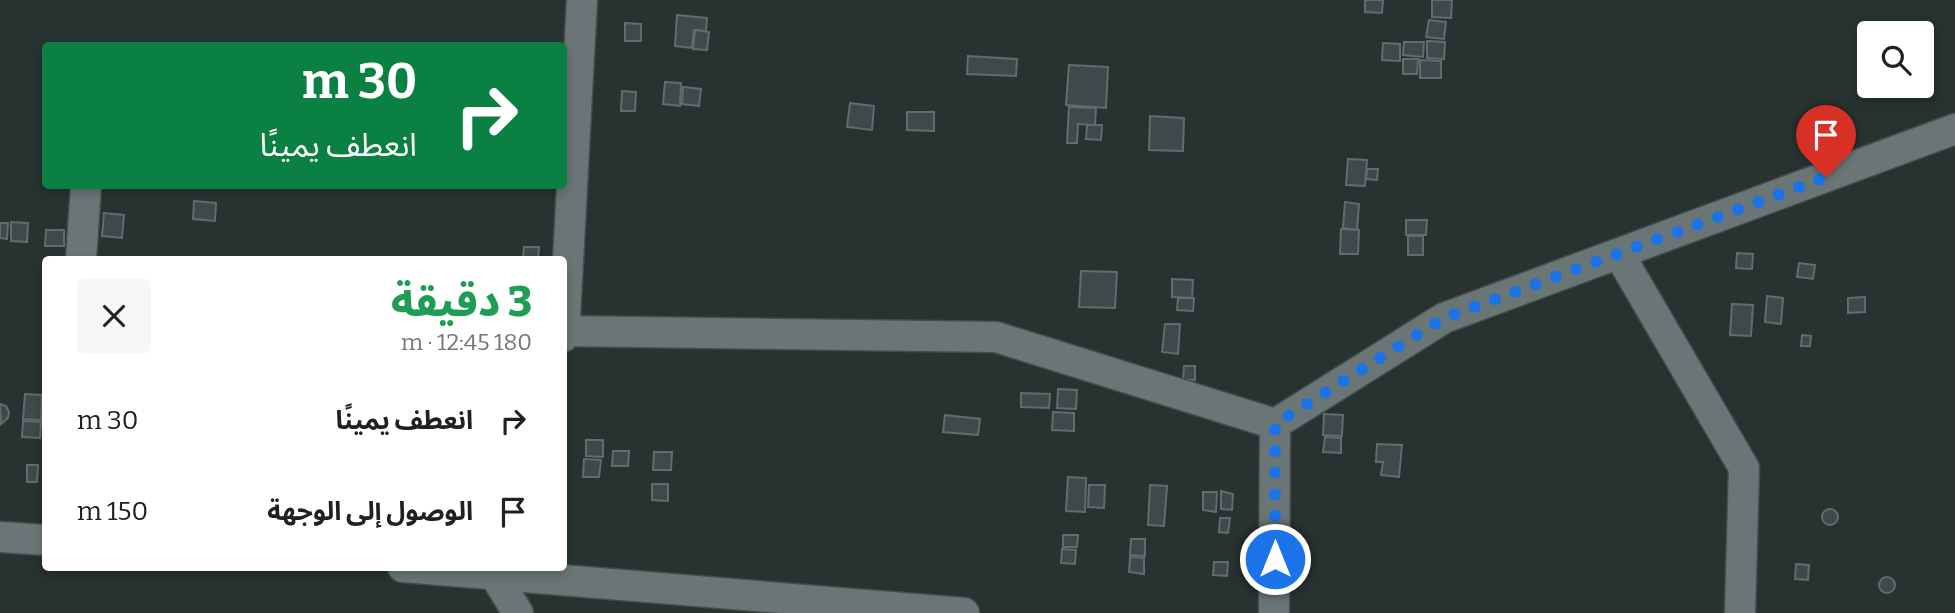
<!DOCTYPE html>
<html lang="ar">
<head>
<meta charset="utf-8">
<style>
  body { margin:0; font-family:Bitter,"Noto Sans Arabic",serif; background:#f6f6f6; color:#202124; direction:rtl; height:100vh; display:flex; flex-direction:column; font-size:26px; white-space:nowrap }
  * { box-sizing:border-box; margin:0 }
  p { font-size:23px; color:#757577 }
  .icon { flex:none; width:38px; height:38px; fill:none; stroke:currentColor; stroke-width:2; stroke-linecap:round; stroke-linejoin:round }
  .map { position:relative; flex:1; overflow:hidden; direction:ltr }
  .side { position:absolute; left:42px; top:256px; width:525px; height:315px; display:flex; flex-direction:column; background:#fff; border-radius:7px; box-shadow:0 4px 10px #0003; direction:rtl }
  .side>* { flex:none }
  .banner { position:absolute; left:42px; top:42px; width:525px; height:147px; border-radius:7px; box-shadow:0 4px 10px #0003; direction:rtl; background:#0b8043; color:#fff; overflow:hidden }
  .tools { position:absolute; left:1857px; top:21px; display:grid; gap:14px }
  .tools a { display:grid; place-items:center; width:77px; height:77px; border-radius:7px; background:#fff; box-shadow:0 4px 10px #0003; font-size:35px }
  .pin { position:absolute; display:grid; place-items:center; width:60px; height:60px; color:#fff; margin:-72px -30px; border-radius:50% 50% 50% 0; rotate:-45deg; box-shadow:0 0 7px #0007 }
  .pin .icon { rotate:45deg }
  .me { position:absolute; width:77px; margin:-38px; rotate:0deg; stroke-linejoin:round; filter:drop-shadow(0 0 5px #0008) }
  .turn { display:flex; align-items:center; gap:24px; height:147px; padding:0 35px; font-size:32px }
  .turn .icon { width:91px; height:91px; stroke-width:2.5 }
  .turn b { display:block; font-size:49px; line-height:60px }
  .round { display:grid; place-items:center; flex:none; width:74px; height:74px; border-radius:7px; background:#f6f6f6 }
  .summary { display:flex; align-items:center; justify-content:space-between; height:119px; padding:0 35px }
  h1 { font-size:42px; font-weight:800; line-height:52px; color:#1e9e55 }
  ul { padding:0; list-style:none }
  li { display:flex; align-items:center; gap:21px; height:91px; padding:0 35px }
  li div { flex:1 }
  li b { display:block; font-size:26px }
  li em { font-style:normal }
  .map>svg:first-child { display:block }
  .building { fill:#3f4949; stroke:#616c6c; stroke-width:2 }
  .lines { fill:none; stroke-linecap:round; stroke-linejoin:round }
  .street-casing { stroke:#434d4c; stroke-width:33 }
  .street { stroke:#6a7575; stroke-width:30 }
  .route { stroke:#1a73e8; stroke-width:12; stroke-dasharray:0 21.6 }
</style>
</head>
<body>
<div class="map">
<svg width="1955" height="613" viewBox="0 0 1955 613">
  <rect width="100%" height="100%" fill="#283231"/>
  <g class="building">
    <polygon points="1365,0 1383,0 1382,13 1365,12"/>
    <polygon points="1432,0 1452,0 1451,18 1432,17"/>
    <polygon points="677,15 707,18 706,31 694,30 692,48 675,46"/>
    <polygon points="1429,20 1446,22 1444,39 1426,37"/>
    <polygon points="625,23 641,24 641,41 625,41"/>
    <polygon points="695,30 709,32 707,50 693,49"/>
    <polygon points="1427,41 1445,42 1444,59 1427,58"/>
    <polygon points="1404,42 1424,42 1423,57 1403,55"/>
    <polygon points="1383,43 1400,44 1400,61 1382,60"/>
    <polygon points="968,56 1017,59 1016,76 967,74"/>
    <polygon points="1403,59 1418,59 1417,74 1403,74"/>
    <polygon points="1420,60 1441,61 1441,78 1420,78"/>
    <polygon points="1069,65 1108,67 1106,108 1066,105"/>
    <polygon points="665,82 681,83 680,106 663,104"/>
    <polygon points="683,87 701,89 699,106 682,104"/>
    <polygon points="622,91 636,92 635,111 621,111"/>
    <polygon points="850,103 874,106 872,130 847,127"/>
    <polygon points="1069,107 1096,108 1095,125 1078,124 1077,143 1067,143"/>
    <polygon points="907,112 934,112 934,131 907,130"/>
    <polygon points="1150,116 1184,118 1183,151 1149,150"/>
    <polygon points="1087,125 1102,125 1101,140 1086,139"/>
    <polygon points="1348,159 1367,160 1365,186 1346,185"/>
    <polygon points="1367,169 1378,169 1377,180 1366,179"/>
    <polygon points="194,201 216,203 215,221 193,219"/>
    <polygon points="1345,202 1359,204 1357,230 1343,228"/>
    <polygon points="104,213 124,215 122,238 102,236"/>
    <polygon points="1406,220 1427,220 1426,235 1406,235"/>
    <polygon points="11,222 28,223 27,242 11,241"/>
    <polygon points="0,223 8,223 7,239 0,238"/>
    <polygon points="1341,229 1359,230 1358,254 1340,254"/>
    <polygon points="46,230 64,230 64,246 45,246"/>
    <rect x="1408" y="236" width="15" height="19"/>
    <polygon points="524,247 539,247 538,259 523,259"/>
    <polygon points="1737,253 1753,254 1752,269 1736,268"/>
    <polygon points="1799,263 1815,265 1813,279 1797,277"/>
    <polygon points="1081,271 1117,272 1115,308 1079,307"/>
    <polygon points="1172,279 1193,280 1192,298 1172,297"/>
    <polygon points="1767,296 1783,298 1781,324 1765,322"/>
    <polygon points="1865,297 1865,312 1848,313 1848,298"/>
    <polygon points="1178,298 1194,298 1193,311 1177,310"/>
    <polygon points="1732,304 1753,305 1751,336 1730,335"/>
    <polygon points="1165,324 1180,324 1178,354 1162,352"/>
    <polygon points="1802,335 1811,336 1810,346 1801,346"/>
    <polygon points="1184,366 1195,366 1195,380 1183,380"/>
    <polygon points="1058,389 1077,390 1076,409 1057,408"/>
    <polygon points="1021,393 1050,394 1049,408 1021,407"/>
    <polygon points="25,394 42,395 41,420 23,419"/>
    <polygon points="0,404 6,406 9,412 8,418 1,424"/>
    <polygon points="1053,412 1074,413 1074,431 1052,430"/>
    <polygon points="1324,414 1343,415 1342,436 1323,435"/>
    <polygon points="945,415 980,419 978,435 943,432"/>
    <polygon points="23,421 41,422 40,438 22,437"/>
    <polygon points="1325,437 1341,438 1341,453 1323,452"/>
    <polygon points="586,440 603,440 603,457 586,456"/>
    <polygon points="1377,444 1402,445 1399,477 1381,475 1383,462 1376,462"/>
    <polygon points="613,451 629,451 628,466 612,466"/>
    <polygon points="654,452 672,452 671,470 653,470"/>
    <polygon points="584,459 601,460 599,477 583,477"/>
    <polygon points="27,465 38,465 37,482 27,482"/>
    <polygon points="1068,477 1086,478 1085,512 1066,511"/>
    <polygon points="652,484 668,484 668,501 652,500"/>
    <polygon points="1089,485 1105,485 1104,508 1088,507"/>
    <polygon points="1150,485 1167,486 1164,526 1148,525"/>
    <polygon points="1221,491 1233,494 1232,510 1221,509"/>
    <polygon points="1203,492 1217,492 1216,512 1203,510"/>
    <circle cx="1830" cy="517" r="8"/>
    <polygon points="1220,518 1230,518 1228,533 1219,532"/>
    <polygon points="1063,535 1078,535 1077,547 1063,547"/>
    <polygon points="1131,539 1145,539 1145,556 1130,555"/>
    <polygon points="1062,549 1076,550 1075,564 1061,563"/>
    <polygon points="1130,557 1144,558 1144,574 1129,572"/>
    <polygon points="1214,562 1228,562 1227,576 1213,575"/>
    <polygon points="1796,564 1809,565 1808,580 1795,579"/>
    <circle cx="1887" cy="585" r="8"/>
  </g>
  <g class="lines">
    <g class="street-casing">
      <g id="street">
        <polyline points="1619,254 1744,468 1740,613"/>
        <polyline points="81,259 86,186"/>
        <polyline points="564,331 996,337 1275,424"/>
        <polyline points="564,336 582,0"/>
        <polyline points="0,537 46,540"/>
        <polyline points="403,567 964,613"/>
        <polyline points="494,574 518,613"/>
        <polyline points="1274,613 1275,424 1444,318 1955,129"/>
      </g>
    </g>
    <use href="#street" class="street"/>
  </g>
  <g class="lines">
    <polyline class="route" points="1275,559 1275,424 1444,318 1826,177"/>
  </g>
</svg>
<div class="tools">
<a><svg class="icon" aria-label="search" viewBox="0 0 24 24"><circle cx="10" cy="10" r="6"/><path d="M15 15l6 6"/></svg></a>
</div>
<div class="pin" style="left:1826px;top:177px;background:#d93025"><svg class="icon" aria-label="arrive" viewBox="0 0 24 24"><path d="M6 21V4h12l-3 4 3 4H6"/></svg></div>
<svg class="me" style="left:1275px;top:559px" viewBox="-20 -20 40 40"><circle r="17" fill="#1a73e8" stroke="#fff" stroke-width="3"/><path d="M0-11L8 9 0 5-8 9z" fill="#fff"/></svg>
<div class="banner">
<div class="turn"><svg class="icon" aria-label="right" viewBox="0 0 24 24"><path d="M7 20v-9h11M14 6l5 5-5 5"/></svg><div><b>30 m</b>انعطف يمينًا</div></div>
</div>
<section class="side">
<div class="summary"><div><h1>3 دقيقة</h1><p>180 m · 12:45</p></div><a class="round"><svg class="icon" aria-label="close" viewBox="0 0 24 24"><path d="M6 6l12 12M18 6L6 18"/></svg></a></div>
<ul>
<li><svg class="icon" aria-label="right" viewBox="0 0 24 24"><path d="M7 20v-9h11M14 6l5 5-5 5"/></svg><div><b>انعطف يمينًا</b></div><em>30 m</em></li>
<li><svg class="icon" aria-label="arrive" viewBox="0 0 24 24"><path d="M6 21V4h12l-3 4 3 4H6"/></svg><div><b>الوصول إلى الوجهة</b></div><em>150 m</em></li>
</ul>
</section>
</div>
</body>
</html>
